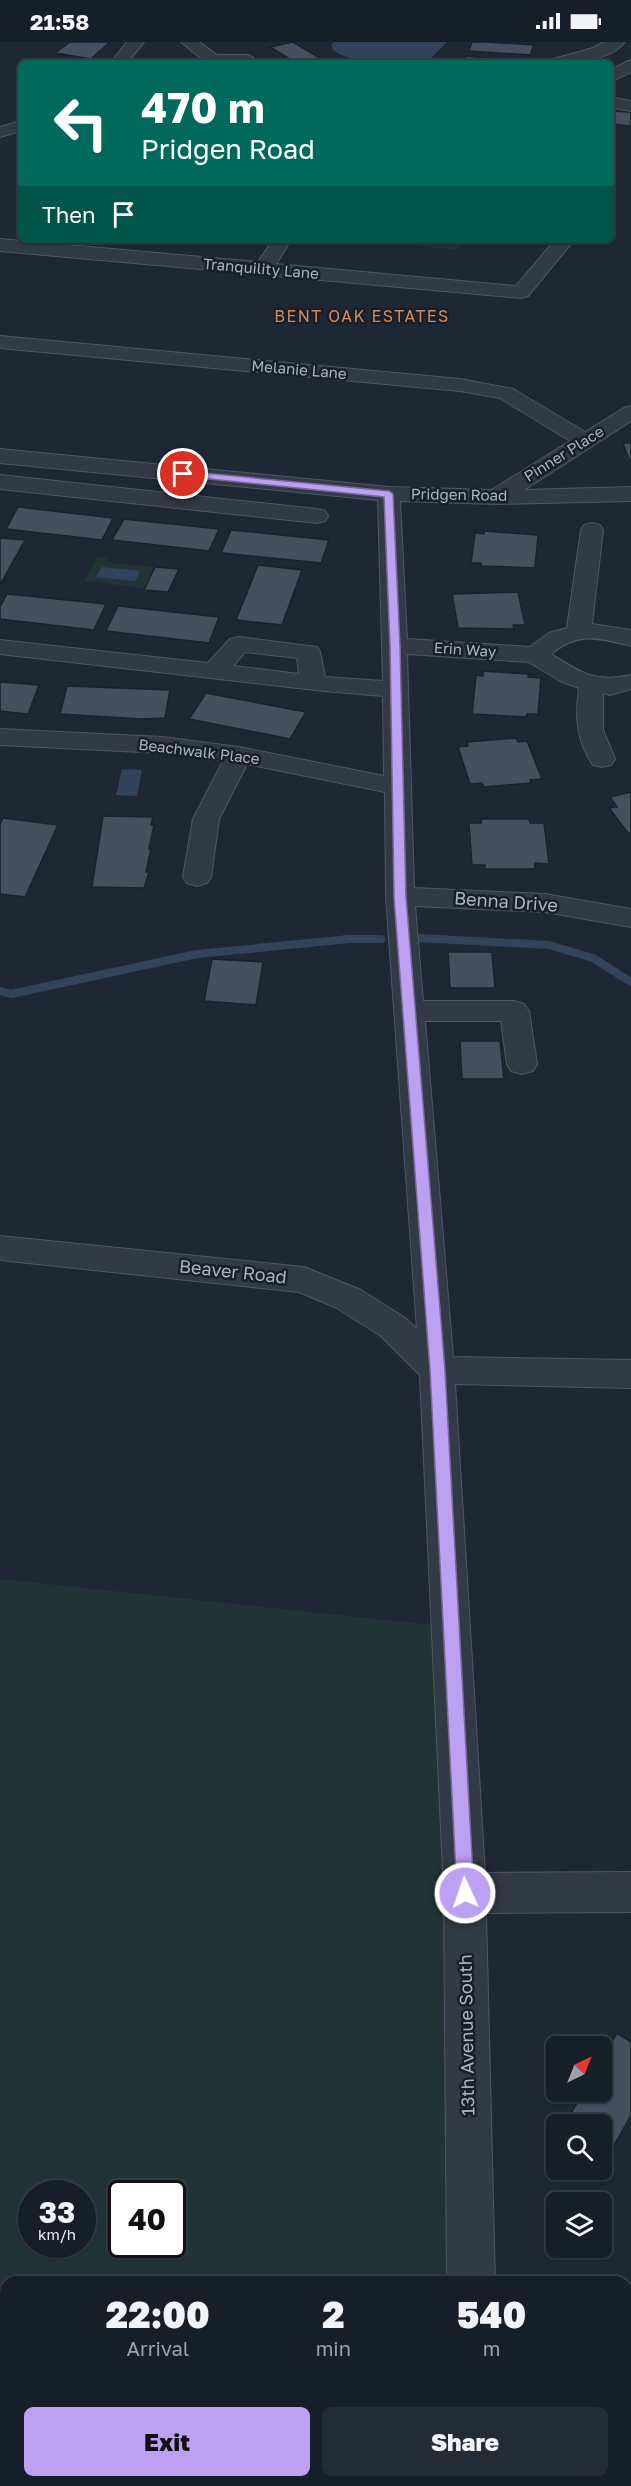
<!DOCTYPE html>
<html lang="en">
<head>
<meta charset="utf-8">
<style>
  body { margin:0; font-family:"Golos Text",sans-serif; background:#232b34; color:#f1f3f6; height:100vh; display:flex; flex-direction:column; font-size:22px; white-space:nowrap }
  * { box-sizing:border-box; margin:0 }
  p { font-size:20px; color:#9ea2a8 }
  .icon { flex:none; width:33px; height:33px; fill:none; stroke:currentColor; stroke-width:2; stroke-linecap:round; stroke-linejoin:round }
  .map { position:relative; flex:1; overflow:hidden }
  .drawer { position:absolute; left:0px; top:2234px; width:632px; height:212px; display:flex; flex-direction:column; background:#161e28; border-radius:18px 18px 0 0; box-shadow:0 2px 4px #0004,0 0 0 2px #353c45 }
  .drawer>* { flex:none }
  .banner { position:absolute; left:18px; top:18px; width:596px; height:183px; border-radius:9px; box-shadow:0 2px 4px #0004,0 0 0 2px #353c45; background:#00695c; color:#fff; overflow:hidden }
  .needle { width:39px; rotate:43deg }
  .tools { position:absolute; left:546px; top:1994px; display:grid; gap:12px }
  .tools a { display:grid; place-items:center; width:66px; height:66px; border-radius:9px; background:#161e28; box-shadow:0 2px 4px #0004,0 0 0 2px #353c45; font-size:30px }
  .speed { position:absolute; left:18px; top:2138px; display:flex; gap:12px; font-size:30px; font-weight:700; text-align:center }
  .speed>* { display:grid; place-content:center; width:78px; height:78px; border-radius:50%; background:#161e28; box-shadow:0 2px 4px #0004,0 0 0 2px #353c45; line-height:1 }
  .speed small { font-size:15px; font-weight:400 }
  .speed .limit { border:3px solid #111; border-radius:9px; background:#fff; color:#111 }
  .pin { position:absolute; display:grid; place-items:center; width:51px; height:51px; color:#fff; margin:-26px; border:3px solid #fff; border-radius:50%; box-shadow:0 2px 6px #0007 }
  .me { position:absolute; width:66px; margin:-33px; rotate:357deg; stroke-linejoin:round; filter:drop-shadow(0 0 4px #0008) }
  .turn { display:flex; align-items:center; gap:21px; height:126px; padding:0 24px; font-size:27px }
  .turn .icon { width:78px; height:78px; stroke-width:2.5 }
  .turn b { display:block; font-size:42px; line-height:51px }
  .then { display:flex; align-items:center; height:57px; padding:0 24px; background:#0003; gap:12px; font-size:22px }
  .eta { display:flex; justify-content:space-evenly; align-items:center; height:102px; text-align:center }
  .eta b { font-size:36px; font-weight:800; line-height:42px }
  .action { display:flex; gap:12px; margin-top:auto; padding:12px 24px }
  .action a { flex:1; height:69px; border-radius:9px; background:#bca0f2; color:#111; font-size:24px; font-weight:800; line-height:69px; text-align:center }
  .action a+a { background:#232b34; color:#f1f3f6 }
  .status { display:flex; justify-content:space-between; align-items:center; height:42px; padding:0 30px; background:#161e28; direction:ltr }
  .status svg { height:16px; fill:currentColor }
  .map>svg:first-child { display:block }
  .green { fill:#203436; fill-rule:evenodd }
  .water { fill:#31445c }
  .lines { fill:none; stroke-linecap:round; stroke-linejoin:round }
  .stream { stroke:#31445c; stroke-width:8 }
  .building { fill:#444f5f; stroke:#19212c; stroke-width:1.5 }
  .minor-casing { stroke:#4f5864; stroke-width:2 }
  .minor { fill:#323a45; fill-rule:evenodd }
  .route { fill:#bca0f2; stroke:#7a689d; stroke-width:1.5 }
  .labels { text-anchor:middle; stroke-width:5; stroke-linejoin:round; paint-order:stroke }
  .far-street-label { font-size:15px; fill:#abb5c3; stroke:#181f2a }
  .far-neighbourhood-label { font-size:16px; letter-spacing:1.5px; fill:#d28b57; stroke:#181f2a }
  .street-label { font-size:18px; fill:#abb5c3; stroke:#181f2a }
</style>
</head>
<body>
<div class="status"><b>21:58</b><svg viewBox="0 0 49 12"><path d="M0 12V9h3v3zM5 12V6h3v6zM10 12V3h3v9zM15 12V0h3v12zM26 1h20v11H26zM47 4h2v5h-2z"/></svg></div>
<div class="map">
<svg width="631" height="2444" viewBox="0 0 631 2444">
  <rect width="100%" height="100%" fill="#1e2835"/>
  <g class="green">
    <polygon points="361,198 464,198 457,208"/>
    <polygon points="97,515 105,515 111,521 155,525 145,546 84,539"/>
    <path d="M0,1537L451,1585L469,2239L6,2240V2391L0,2390ZM32,2151H82V2202H32ZM122,2151H172V2202H122Z"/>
  </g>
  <g class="water">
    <path d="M334,0H447L426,21C394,21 360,26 333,8L331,2Z"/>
    <polygon points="102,525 140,529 135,539 96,535"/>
    <polygon points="122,727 142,728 137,754 116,753"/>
  </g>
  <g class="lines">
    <g class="stream">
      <polyline points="418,896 549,903 593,916 631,940"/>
      <polyline points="0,949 11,952 197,912 349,897 381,897"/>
    </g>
  </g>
  <g class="building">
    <polygon points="70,0 110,0 91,17 55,11"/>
    <polygon points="293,0 328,21 296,21 270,5"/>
    <polygon points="472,0 487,0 534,3 530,13 469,9"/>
    <polygon points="466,14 495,17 494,21 463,21"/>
    <polygon points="610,69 631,70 631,84 610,82"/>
    <polygon points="623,401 631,401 631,418 629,418"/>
    <polygon points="18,465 113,476 102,498 6,487"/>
    <polygon points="124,477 219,487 209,509 112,498"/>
    <polygon points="231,488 329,498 321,521 221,511"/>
    <polygon points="484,489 538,493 535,526 481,524 481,521 471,521 475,491 484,492"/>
    <polygon points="0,496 25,498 0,543"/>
    <polygon points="258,523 302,528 282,583 236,578"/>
    <polygon points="155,525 179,527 168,550 144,548"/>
    <polygon points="518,550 525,583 513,583 514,587 458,586 452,552"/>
    <polygon points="7,552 106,562 94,588 0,577 0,565"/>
    <polygon points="118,564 219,575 209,601 106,589"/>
    <polygon points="483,629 529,632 528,635 541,636 538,672 527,672 526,675 472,672 476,633 483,634"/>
    <polygon points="0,640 39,643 28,672 0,669"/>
    <polygon points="67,644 170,648 165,676 142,677 60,672"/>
    <polygon points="206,651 306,670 290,697 189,677"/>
    <polygon points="516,696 518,700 527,699 542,737 530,738 531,741 484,745 482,741 470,742 458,705 468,704 467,700"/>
    <polygon points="631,750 631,791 628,791 609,766 617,765 610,755"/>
    <polygon points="103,774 153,775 151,783 154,783 149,807 151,807 146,830 149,830 144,846 92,845"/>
    <polygon points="3,776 58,783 25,855 0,852 0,782"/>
    <polygon points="481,777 529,777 530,781 544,781 549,822 535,821 535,827 485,827 485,823 472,823 469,781 481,781"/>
    <polygon points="448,910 492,910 495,946 450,946"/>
    <polygon points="212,917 263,920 256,963 204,959"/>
    <polygon points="460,999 500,999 504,1037 462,1037"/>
    <polygon points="617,1991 631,2000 631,2073 602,2125 602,2082 565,2082 584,2049 602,2049 602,2019"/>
  </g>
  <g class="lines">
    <g class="minor-casing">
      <g id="minor">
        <polygon points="127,0 144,0 130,17 134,21 113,21 112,19"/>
        <polygon points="181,0 199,0 217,13 249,13 261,21 207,21"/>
        <path d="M604,0H625C609,20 571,21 548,21L550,18L593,6Z"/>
        <polygon points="631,18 631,30 610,40 610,28"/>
        <polygon points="610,55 631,59 631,69 610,65"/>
        <polygon points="21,79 21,89 0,95 0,85"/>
        <polygon points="0,197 258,220 273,198 291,198 276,222 516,244 555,198 574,198 528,254 521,256 0,209"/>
        <path d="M0,294L460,337L513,347L585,390L624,366L631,364V379L524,448L631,445V459L497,462L400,459L407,597L530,605L549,591L567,586L581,488L584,483L592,481L600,483L603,488L592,582L631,588V604C599,596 579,589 551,612C581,631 595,641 631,633V647L610,653L603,651V688L615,717L611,723L602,725L593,723C576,698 575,674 579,646L560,639L529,620L407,612L414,846L545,852L631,867V885L545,870L415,864L423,959H514L524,962L529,969L537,1022L533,1029L522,1032L511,1029L507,1022L501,979H425L453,1315L631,1318V1346L455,1342L485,1831L631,1830V1870L486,1871L495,2240H447L444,1851L420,1333L381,1294L337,1266L299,1250L0,1218V1194L304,1225L361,1248L405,1276L417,1287L386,855L385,750L247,722L219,777L211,835L207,841L197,844L187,841L183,835L193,777L223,719L162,711L0,703V687L162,695L239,705L384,734L383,654L324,649L0,612V598L208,621L230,597L239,595L317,605L320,610L325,635L383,639L378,458L0,421V407L389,445L492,448L570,399L500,356L460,349L0,306ZM245,610L297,616L299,632L233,624Z"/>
        <polygon points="0,433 317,467 325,469 328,474 325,479 317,481 0,447"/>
        <rect x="450" y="2439" width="50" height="5"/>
      </g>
    </g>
    <use href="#minor" class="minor"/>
  </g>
  <polygon class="route" points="183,429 389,449 393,452 400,604 406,855 445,1328 474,1851 471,1857 465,1859 459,1857 457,1851 430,1328 394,855 390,604 384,455 180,434 178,432"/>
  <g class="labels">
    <g class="far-street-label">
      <text transform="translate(261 227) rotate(5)" y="5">Tranquility Lane</text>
      <text transform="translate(299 328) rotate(5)" y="5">Melanie Lane</text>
      <text transform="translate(564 412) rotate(-32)" y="5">Pinner Place</text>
      <text transform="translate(459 453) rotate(1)" y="5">Pridgen Road</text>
      <text transform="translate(465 608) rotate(4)" y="5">Erin Way</text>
      <text transform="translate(199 710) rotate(7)" y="5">Beachwalk Place</text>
    </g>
    <g class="far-neighbourhood-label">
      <text x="362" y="280">BENT OAK ESTATES</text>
    </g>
    <g class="street-label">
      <text transform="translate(506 860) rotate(4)" y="6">Benna Drive</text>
      <text transform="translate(233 1230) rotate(6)" y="6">Beaver Road</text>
      <text transform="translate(467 1993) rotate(-91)" y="6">13th Avenue South</text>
    </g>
  </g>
</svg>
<div class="tools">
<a><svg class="needle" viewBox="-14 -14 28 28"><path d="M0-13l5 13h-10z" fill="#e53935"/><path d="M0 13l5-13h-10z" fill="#9ea2a8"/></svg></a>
<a><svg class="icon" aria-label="search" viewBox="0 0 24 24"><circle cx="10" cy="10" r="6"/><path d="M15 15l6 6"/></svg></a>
<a><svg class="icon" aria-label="layers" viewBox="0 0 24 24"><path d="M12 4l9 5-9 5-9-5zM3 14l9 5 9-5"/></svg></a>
</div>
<div class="speed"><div>33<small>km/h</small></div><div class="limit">40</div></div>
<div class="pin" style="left:183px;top:432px;background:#d93025"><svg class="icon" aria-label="arrive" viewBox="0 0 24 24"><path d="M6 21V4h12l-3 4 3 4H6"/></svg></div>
<svg class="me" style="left:465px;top:1851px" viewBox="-20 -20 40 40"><circle r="17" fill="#bca0f2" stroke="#fff" stroke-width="3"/><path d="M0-11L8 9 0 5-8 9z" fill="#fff"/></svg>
<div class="banner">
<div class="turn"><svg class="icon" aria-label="left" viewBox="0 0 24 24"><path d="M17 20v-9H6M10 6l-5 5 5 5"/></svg><div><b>470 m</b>Pridgen Road</div></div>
<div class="then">Then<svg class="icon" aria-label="arrive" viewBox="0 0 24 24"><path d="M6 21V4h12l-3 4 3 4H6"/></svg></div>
</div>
<section class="drawer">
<div class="eta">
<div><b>22:00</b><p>Arrival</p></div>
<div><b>2</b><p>min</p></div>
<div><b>540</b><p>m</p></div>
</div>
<div class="action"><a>Exit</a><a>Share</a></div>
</section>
</div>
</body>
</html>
